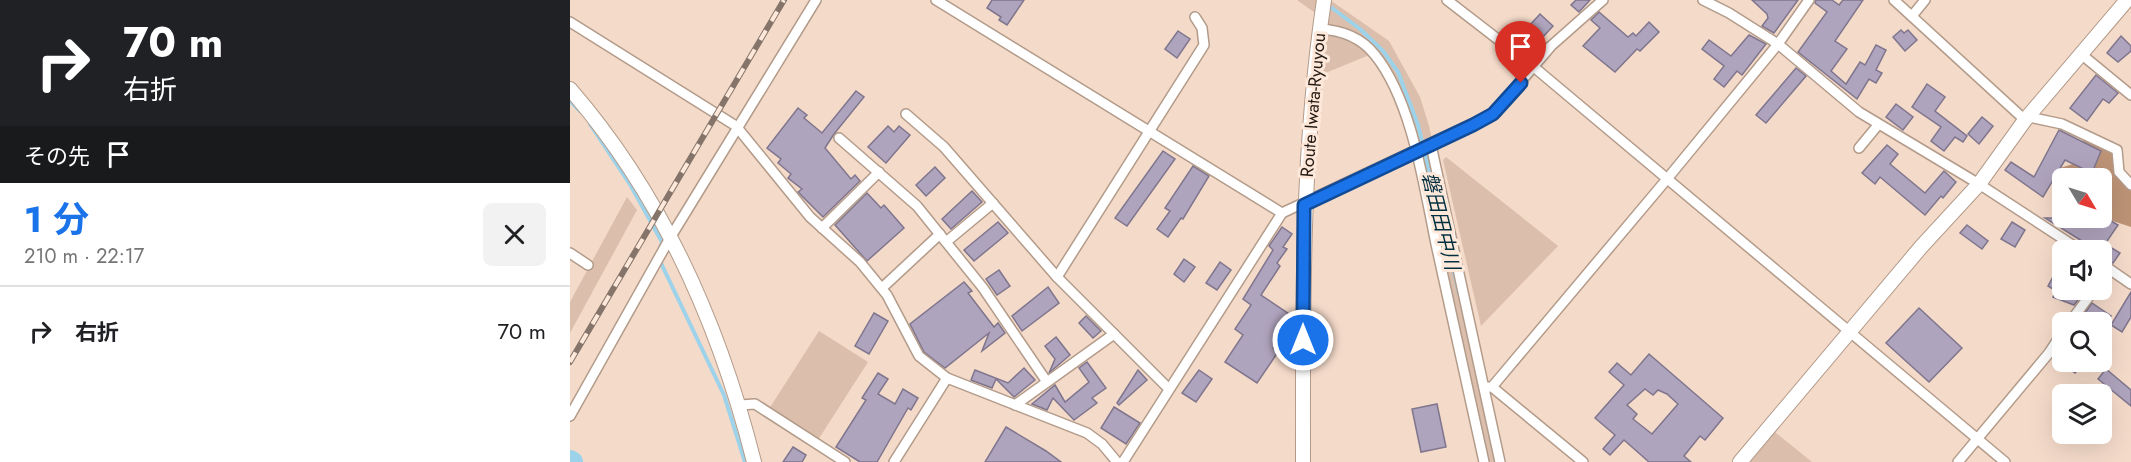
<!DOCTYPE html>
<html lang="ja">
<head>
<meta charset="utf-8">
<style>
  body { margin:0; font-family:Jost,"Noto Sans JP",sans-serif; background:#f2f2f2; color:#202124; height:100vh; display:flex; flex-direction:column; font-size:22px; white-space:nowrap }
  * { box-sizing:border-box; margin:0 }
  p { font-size:20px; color:#757577 }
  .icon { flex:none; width:33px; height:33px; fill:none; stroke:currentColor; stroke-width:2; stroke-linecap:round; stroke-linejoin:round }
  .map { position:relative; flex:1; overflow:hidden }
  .panel { display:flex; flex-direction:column; background:#fff; width:570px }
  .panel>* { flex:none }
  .banner { background:#202124; color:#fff; overflow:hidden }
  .needle { width:39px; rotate:128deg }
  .controls { position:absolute; left:1482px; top:168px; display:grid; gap:12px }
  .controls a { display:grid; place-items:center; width:60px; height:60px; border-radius:9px; background:#fff; box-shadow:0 6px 24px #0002; font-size:30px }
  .pin { position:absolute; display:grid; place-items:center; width:51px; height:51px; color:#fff; margin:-62px -26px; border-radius:50% 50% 50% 0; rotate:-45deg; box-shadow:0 0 6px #0007 }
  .pin .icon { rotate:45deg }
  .me { position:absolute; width:66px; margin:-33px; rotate:0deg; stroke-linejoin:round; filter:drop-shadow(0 0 4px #0008) }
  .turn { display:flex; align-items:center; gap:21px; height:126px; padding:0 24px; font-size:27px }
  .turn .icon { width:78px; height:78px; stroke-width:2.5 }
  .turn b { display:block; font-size:42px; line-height:51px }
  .then { display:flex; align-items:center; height:57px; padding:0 24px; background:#0003; gap:12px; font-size:22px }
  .round { display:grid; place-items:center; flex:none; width:63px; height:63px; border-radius:9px; background:#f2f2f2 }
  .overview { display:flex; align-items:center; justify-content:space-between; height:102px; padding:0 24px }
  h1 { font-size:36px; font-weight:700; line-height:45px; color:#1a73e8 }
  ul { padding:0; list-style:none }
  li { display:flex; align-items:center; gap:18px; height:90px; padding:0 24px; border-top:2px solid #e0e0e0 }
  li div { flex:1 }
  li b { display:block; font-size:22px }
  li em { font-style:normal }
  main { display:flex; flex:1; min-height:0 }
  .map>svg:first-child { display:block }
  .green { fill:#dbbeab }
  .forest { fill:#bd9376 }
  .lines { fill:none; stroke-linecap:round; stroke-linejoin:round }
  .stream { stroke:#9cd2ea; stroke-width:4 }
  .river { stroke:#9cd2ea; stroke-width:22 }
  .building { fill:#afa4bd; stroke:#7f758d; stroke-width:1.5; fill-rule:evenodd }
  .street-casing { stroke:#b39b8a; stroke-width:12 }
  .secondary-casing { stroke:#b39b8a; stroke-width:16 }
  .street { stroke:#fff; stroke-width:9 }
  .secondary { stroke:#fff; stroke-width:14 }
  .rail-casing { stroke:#857469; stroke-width:6 }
  .rail { stroke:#fee8da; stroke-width:4; stroke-dasharray:11; stroke-linecap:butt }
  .route-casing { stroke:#114b97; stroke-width:15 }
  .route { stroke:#1a73e8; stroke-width:10 }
  .labels { text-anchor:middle; stroke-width:6; stroke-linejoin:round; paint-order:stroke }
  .street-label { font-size:18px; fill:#231a14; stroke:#fee8da }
  .water-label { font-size:20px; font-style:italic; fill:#002f40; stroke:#fee8da }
</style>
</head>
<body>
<main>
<section class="panel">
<div class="banner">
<div class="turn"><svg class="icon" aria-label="right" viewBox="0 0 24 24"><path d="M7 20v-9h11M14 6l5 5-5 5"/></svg><div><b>70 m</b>右折</div></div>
<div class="then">その先<svg class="icon" aria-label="arrive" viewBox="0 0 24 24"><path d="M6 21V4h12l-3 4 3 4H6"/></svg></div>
</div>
<div class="overview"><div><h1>1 分</h1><p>210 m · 22:17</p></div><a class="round"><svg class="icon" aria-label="close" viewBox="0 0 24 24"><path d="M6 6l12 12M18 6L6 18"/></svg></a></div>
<ul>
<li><svg class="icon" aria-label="right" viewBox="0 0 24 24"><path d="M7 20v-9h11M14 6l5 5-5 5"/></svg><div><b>右折</b></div><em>70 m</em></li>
</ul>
</section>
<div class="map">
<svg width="1561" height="462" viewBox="0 0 1561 462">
  <rect width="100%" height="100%" fill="#f4dac9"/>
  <g class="green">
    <polygon points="727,0 760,0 819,41 850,97 859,126 930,462 914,462 855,171 829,100 801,45 779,29 761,29 804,53 753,74 756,29 751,17"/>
    <polygon points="876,157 988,246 911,326 873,160"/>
    <polygon points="57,197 67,210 0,333 0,302"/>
    <polygon points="249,331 298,362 246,443 197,412"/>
    <polygon points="1195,424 1242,462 1167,462"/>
  </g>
  <polygon class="forest" points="1515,135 1547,150 1549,172 1561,189 1561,227 1540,220 1542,200 1532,196 1532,178 1492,178 1492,195 1482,198 1490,168 1503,164"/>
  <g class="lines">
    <g class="stream">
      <polyline points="762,8 790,29 813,51 828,72 848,125 890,297"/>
      <polyline points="0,101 10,111"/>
      <polyline points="20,124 61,186 92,242 90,249"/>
      <polyline points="89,259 154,395 175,462"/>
    </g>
    <polyline class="river" points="0,461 2,462"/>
  </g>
  <g class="building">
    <polygon points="422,0 454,0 437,25 429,20 431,17 417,8"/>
    <polygon points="1006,0 1020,0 1009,12 1001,5"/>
    <polygon points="1182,0 1228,0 1204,33 1192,26 1198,18 1197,14"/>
    <polygon points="1246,0 1262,0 1269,5 1273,0 1293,0 1265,41 1277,49 1261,71 1276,84 1290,62 1295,65 1306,45 1316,50 1306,70 1312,73 1306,83 1299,79 1287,99 1228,52 1257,12 1245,3"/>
    <polygon points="1029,12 1058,37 1063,33 1066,36 1079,22 1089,32 1070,51 1067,49 1045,72 1013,46 1030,28 1021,20"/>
    <polygon points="970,14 983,26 961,50 948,38"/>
    <polygon points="1331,30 1334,33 1338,30 1347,40 1335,51 1323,37"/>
    <polygon points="608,31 620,39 607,58 595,49"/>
    <polygon points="1179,35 1196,44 1172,75 1167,71 1154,87 1144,79 1154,66 1132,49 1139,40 1161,56"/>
    <polygon points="1551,36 1561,46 1561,51 1548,62 1537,53"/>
    <polygon points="1226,68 1236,76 1196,123 1186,115"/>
    <polygon points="1526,75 1548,93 1539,103 1533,99 1517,121 1500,108"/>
    <polygon points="1357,84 1375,97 1365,111 1397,136 1393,142 1385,137 1374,151 1361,141 1371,127 1342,107"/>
    <polygon points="286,91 294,97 264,134 255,148 281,179 285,175 290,181 253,217 228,192 232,189 218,178 221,174 208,163 211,159 197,148 228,108 237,115 234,118 252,133"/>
    <polygon points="1326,104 1343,117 1333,130 1316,117"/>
    <polygon points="1412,117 1423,126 1409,144 1398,134"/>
    <polygon points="318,126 324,132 329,126 340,135 316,163 298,147"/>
    <polygon points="1489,130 1531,151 1522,173 1495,160 1473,197 1435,170 1441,162 1464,177"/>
    <polygon points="1317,145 1328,154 1320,164 1355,193 1374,171 1386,182 1373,198 1371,196 1355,215 1310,177 1305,184 1292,173"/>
    <polygon points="593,151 605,159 557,226 545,218"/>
    <polygon points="623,166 639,176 613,219 611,218 598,237 587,229 600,211 595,208"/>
    <polygon points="365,167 375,178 356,196 346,185"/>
    <polygon points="402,191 412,202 381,229 372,219"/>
    <polygon points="297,193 311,208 314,205 334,228 297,261 265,225"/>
    <polygon points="1475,218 1536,218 1548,225 1535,244 1550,253 1543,263 1532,257 1532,250 1517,250 1520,246"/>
    <polygon points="428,222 438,233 404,261 394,250"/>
    <polygon points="1442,222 1455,230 1445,247 1431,239"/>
    <polygon points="1397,225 1418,241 1412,249 1390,233"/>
    <polygon points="712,227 722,234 713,247 717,249 707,263 710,266 691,295 719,314 708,329 714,333 703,348 708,352 687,383 655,362 673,335 665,329 681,305 673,299 703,250 699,246"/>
    <polygon points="614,259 625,267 614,282 604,274"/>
    <polygon points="650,262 661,270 647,290 636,283"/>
    <polygon points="429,270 440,286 427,295 416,279"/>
    <polygon points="1484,275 1492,279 1492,290 1510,290 1508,293 1511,296 1504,305 1483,297 1486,291 1478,286"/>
    <polygon points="394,282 402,291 398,293 424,327 428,323 435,333 412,351 419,333 375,368 354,352 340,324"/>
    <polygon points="478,287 489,303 452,331 442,316"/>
    <polygon points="1561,292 1561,317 1552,332 1541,325"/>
    <polygon points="1522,303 1541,316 1534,326 1515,313"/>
    <polygon points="1349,308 1392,348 1359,382 1316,343"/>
    <polygon points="304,313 318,321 299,354 285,346"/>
    <polygon points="516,316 531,331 523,338 509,323"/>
    <polygon points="486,337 500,355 479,373 485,359 475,346"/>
    <path d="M1079,354L1153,418L1135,440L1130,436L1114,456L1121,462H1079L1054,440L1040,455L1033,449L1045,435L1025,418L1054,385L1039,372L1047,363L1061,375ZM1075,389L1083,395L1088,390L1097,394L1108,404L1082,434L1063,419L1067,414L1057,405Z"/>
    <polygon points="517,362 536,388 522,398 527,403 504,420 483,398 477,410 462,404 485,385 495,402 519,382 509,368"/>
    <polygon points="1491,362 1515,362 1505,373"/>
    <polygon points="454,368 465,380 444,397 426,379 422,388 401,380 405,370 438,383"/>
    <polygon points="1536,369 1561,390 1561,406 1528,379"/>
    <polygon points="568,370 577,380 549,405 547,403"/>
    <polygon points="629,370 642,379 626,402 612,393"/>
    <polygon points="308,373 318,379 308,394 325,404 333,389 348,398 341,410 338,408 307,462 290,462 266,447 296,400 292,398"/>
    <polygon points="867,404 876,447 851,452 842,409"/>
    <polygon points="544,407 570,423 556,444 531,428"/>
    <polygon points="436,427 476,451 491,462 415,462"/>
    <polygon points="223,447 236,455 232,462 213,462"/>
  </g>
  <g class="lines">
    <g class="street-casing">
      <g id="street">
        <polyline points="366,0 712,213 923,114 981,46 1033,0"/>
        <polyline points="877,0 965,68 1435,462"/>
        <polyline points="1133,0 1159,13 1208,44 1289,112 1409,184 1510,250"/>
        <polyline points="1324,0 1455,120"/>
        <polyline points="1342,16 1355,0"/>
        <polyline points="0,22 166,126 240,217 290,262 317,295 349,356 377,378 517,433 532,444 547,462"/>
        <path d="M749,29C771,30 791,37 805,55C842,101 854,186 866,244C882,317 898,389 914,462"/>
        <polyline points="1511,54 1561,95"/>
        <polyline points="336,114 374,147 487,277 599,389"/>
        <polyline points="1459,117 1492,124 1547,150 1549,172 1561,185"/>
        <polyline points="269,138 347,206 413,288 477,382"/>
        <polyline points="861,145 930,462"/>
        <polyline points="1289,148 1308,125"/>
        <polyline points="252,228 309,172"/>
        <polyline points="376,242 423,203"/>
        <polyline points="0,253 18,265"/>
        <polyline points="1532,264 1561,284"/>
        <polyline points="487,277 634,45 632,28 625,17"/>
        <polyline points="1532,280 1540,270"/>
        <polyline points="312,288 370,234"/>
        <polyline points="1500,322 1524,290"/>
        <polyline points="914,387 922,387 1097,179 1208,44 1239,0"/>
        <polyline points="922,387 1013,462"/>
        <polyline points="170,405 185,404 275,462"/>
        <polyline points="445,405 544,334"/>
        <polyline points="0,416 100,238 246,0"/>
        <polyline points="324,462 377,378"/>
        <polyline points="553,462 712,213"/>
        <polyline points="1388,462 1479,353 1492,333"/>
      </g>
    </g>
    <g class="secondary-casing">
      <g id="secondary">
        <path d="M0,89C92,195 150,327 184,462"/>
        <path d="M733,462C733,306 731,155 754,0"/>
        <polyline points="1170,462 1351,247 1409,184 1455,120 1557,0"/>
      </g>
    </g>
    <use href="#street" class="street"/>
    <use href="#secondary" class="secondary"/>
    <g class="rail-casing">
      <polyline id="rail" points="0,362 214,0"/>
    </g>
    <use href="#rail" class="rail"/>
  </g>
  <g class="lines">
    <g class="route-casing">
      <polyline id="route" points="733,340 734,205 903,125 923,114 951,83"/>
    </g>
    <use href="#route" class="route"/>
  </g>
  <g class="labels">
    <g class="street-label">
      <text transform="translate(743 105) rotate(-85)" y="6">Route Iwata-Ryuyou</text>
    </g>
    <g class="water-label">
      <text transform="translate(871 221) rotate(76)" y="7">磐田田中川</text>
    </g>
  </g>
</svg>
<div class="controls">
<a><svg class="needle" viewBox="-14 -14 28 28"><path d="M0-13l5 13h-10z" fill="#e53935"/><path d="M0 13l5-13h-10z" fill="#757577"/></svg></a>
<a><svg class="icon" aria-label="sound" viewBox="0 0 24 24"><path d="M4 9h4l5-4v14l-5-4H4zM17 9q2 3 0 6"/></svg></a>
<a><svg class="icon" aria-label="search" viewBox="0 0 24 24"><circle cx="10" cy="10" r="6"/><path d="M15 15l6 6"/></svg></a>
<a><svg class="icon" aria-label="layers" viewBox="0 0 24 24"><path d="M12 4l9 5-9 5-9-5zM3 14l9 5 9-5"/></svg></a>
</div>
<div class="pin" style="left:951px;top:83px;background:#d93025"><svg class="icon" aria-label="arrive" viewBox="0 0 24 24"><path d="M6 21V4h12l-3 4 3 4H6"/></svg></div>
<svg class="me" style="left:733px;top:340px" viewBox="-20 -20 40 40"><circle r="17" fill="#1a73e8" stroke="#fff" stroke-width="3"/><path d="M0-11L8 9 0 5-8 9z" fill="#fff"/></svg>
</div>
</main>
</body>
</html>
